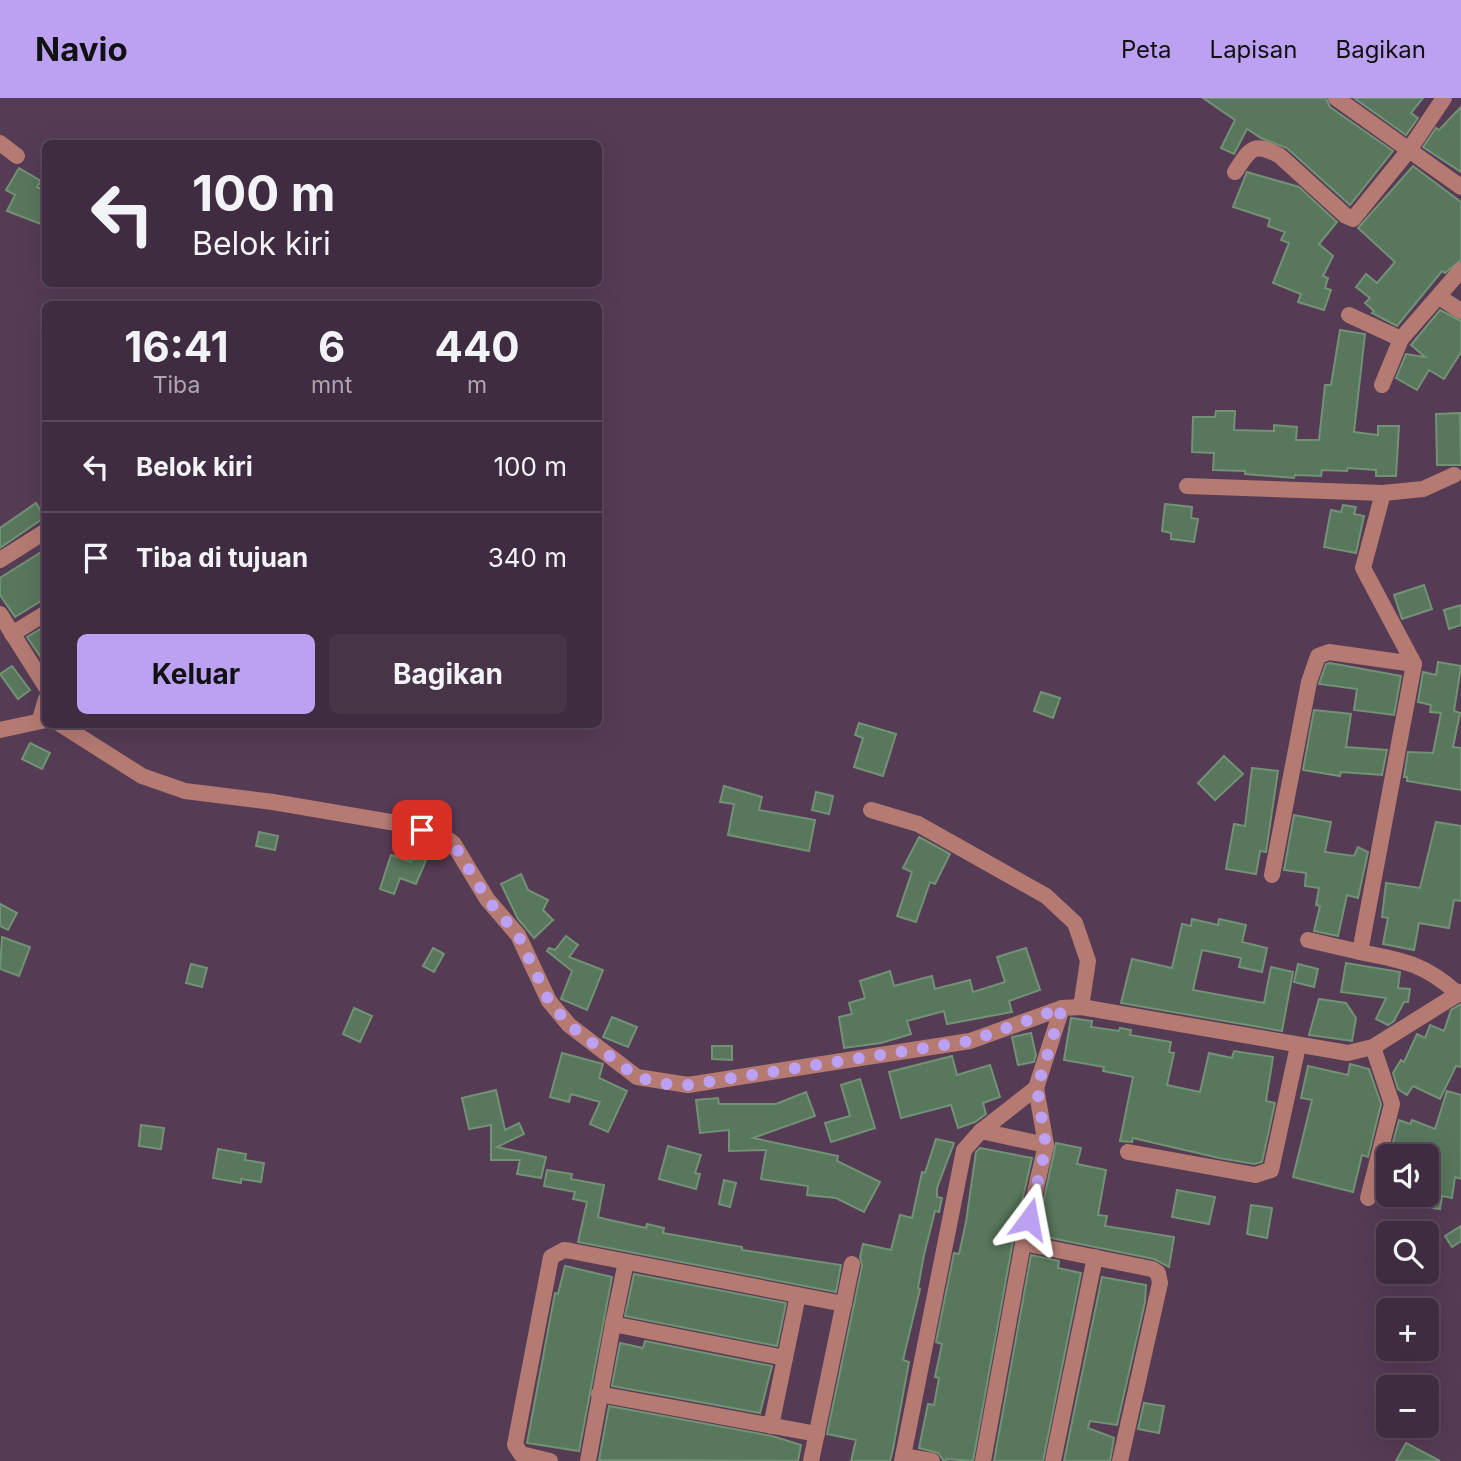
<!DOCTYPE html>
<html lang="id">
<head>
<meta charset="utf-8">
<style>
  body { margin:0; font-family:Inter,sans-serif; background:#473447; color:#f1f3f6; height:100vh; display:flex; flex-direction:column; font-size:26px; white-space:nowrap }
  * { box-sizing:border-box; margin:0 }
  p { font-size:23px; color:#aea7b1 }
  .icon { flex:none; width:38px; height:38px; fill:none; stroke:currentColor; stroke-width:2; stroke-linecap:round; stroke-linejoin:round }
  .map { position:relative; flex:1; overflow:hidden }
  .sheet { position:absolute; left:42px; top:203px; width:560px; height:427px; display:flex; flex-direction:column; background:#402c40; border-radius:10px; box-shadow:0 7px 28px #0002,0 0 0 2px #594859 }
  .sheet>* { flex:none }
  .hud { position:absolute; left:42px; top:42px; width:560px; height:147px; border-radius:10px; box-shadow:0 7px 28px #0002,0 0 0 2px #594859; background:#402c40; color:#f1f3f6; overflow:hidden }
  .tools { position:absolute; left:1376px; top:1046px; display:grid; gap:14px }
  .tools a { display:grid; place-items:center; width:63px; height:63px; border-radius:10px; background:#402c40; box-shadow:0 7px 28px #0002,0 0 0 2px #594859; font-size:35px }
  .pin { position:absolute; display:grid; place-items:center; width:60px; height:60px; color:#fff; margin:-30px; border-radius:14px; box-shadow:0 4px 10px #0006 }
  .me { position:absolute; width:77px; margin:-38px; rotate:13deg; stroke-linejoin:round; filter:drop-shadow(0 0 5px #0008) }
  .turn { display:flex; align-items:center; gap:24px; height:147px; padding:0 35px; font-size:32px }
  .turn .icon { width:91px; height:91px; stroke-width:2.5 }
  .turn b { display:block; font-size:49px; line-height:60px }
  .eta { display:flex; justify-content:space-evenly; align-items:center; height:119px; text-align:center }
  .eta b { font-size:42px; font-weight:700; line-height:49px }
  .cta { display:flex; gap:14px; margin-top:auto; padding:14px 35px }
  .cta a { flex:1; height:80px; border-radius:10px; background:#bca0f2; color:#111; font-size:28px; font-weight:700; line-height:80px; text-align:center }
  .cta a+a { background:#473447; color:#f1f3f6 }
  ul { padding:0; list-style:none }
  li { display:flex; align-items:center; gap:21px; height:91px; padding:0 35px; border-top:2px solid #594859 }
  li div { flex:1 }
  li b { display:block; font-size:26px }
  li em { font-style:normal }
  header { display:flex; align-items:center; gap:42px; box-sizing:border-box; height:98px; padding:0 35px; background:#bca0f2; color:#111 }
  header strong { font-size:33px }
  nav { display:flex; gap:38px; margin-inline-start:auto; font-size:24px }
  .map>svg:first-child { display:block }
  .building { fill:#58775c; stroke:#729276; stroke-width:2 }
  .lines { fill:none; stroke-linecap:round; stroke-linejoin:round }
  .minor { stroke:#b57b73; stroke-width:16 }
  .route { stroke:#bca0f2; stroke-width:12; stroke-dasharray:0 21.6 }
</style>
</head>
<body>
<header>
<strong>Navio</strong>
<nav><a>Peta</a><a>Lapisan</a><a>Bagikan</a></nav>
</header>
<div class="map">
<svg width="1461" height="1363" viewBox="0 0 1461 1363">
  <rect width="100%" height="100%" fill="#563b55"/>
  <g class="building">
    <polygon points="1203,0 1326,0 1330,9 1393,53 1350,107 1287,50 1261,40 1247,31 1234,56 1221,50 1235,22"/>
    <polygon points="1354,0 1423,0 1411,15 1418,20 1406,37"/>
    <polygon points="1461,9 1461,74 1423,49 1436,30 1439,32"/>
    <polygon points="1413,68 1461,104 1461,162 1445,175 1442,173 1397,228 1372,215 1374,213 1365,205 1370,200 1356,189 1366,176 1377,185 1395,164 1358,130"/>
    <polygon points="19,70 41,83 37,89 46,93 46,128 7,113 15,97 6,92"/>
    <polygon points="1247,74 1299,89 1337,124 1319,146 1333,158 1323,178 1328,180 1325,190 1331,192 1324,212 1298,204 1301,196 1273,185 1289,145 1281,142 1285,134 1268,128 1270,121 1233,109"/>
    <polygon points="1440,212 1461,223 1461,254 1444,281 1429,272 1417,292 1396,280 1406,256 1425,259 1411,247"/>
    <polygon points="1340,232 1365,236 1354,334 1378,337 1378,328 1399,328 1396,378 1376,378 1376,372 1348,370 1347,373 1322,372 1321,378 1295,377 1294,380 1245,376 1245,373 1213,372 1214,355 1192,354 1193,319 1215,319 1216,313 1235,313 1234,332 1274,333 1274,327 1297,329 1296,342 1319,342 1325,287 1331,287"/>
    <polygon points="1460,315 1461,367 1437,367 1436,316"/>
    <polygon points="36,405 45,419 0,450 0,430"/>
    <polygon points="1165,406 1192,409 1191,420 1198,421 1194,444 1171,441 1171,435 1162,433"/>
    <polygon points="1343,407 1356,409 1354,416 1364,418 1356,455 1324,449 1331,412 1341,414"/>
    <polygon points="46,451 46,500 15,519 0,497 0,480"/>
    <polygon points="1424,487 1432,511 1402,521 1394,497"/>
    <polygon points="1461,507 1461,527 1449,531 1444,512"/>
    <polygon points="42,530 46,536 46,567 27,539"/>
    <polygon points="1438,564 1461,568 1454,613 1460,615 1453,649 1461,650 1461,692 1407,683 1407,679 1404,679 1408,654 1433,655 1441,615 1430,614 1431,607 1418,604 1423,574 1436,577"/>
    <polygon points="1330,565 1401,578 1394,617 1354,612 1357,591 1319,586 1326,566"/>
    <polygon points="12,568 30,592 18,601 0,576"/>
    <polygon points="1041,594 1060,600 1053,620 1034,613"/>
    <polygon points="1314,612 1351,616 1346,649 1387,652 1382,677 1341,674 1340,678 1303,672"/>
    <polygon points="859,625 896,636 883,678 854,669 863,640 855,637"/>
    <polygon points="30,645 50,655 42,671 22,661"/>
    <polygon points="1224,658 1243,676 1215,702 1198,685"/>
    <polygon points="1252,670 1278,673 1266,754 1260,753 1256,776 1226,771 1234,726 1245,728"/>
    <polygon points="724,688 762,699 759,712 815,722 809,753 728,737 734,706 720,704"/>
    <polygon points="816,694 833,698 829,716 812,712"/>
    <polygon points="1294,717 1331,724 1325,754 1354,758 1358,749 1368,754 1358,800 1347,797 1338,838 1314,833 1320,808 1316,807 1319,790 1305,788 1306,775 1284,772"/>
    <polygon points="1436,724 1461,728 1461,803 1454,802 1449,830 1419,825 1414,852 1383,846 1388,820 1382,819 1386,785 1420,790"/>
    <polygon points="259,734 278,738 275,752 256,748"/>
    <polygon points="919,739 950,756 935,786 930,784 916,824 897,818 912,774 903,770"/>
    <polygon points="391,757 411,764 413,757 426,762 416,786 400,780 394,796 380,791"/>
    <polygon points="521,776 528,792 548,802 543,812 553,822 534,840 518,821 501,786"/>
    <polygon points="0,806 17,815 8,832 0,828"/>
    <polygon points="1192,821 1218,827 1219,821 1246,827 1242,844 1267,850 1262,874 1239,869 1241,860 1202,852 1193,892 1264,905 1271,869 1293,874 1282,933 1121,905 1132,861 1172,870 1182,826 1191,828"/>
    <polygon points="566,838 578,847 569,859 603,872 587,912 561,901 572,873 547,853 549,850 555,852"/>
    <polygon points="2,839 30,849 19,878 0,871"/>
    <polygon points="433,850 444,856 434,874 423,868"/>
    <polygon points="1026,850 1040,892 1009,903 1012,914 947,926 944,913 907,923 911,936 881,945 844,950 839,919 852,916 849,905 865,900 860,883 890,873 894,888 932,878 935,891 970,882 973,894 1005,884 997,859"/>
    <polygon points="1346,865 1400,874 1398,890 1410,891 1408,904 1404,904 1394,923 1388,927 1376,921 1386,900 1341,894"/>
    <polygon points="191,866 207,870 202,889 186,885"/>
    <polygon points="1298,866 1318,871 1314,889 1294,884"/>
    <polygon points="1319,901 1346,905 1356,920 1352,943 1309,937"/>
    <polygon points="1461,906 1461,969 1456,968 1440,1001 1413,988 1407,997 1398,991 1393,975 1401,962 1404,964 1417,936 1425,940 1430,927 1444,933 1451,912"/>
    <polygon points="354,910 372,918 360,944 343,936"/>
    <polygon points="612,919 637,929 628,949 603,939"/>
    <polygon points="1071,920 1092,923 1091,929 1119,933 1120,930 1131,932 1130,937 1171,944 1169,954 1174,955 1167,987 1200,994 1209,955 1232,960 1234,953 1273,959 1266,1003 1275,1005 1262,1064 1254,1066 1219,1060 1133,1040 1132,1044 1120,1043 1133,979 1103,973 1104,969 1064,962"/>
    <polygon points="1031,935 1036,957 1034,964 1018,967 1012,939"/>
    <polygon points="712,948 732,948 732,962 712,961"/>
    <polygon points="562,955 603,966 599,980 627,993 608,1034 590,1026 600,1004 571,996 569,1004 550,999"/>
    <polygon points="952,958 957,977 990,967 1000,999 983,1005 986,1016 975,1024 958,1030 951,1007 901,1020 889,974"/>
    <polygon points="1350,966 1369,971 1381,1006 1368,1059 1362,1057 1353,1094 1293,1079 1312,1002 1301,1000 1308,968 1348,977"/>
    <polygon points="860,981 875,1030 831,1044 825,1025 850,1018 841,987"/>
    <polygon points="496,992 505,1032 519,1025 524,1036 497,1049 546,1059 541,1080 517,1076 520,1062 491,1062 491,1027 469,1031 462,1000"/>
    <polygon points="1447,993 1461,997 1461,1081 1455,1079 1452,1100 1442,1098 1440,1111 1397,1105 1397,1097 1426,1097 1426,1059 1389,1059 1399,1022 1410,1026 1412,1022 1435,1031"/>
    <polygon points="806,994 815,1018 753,1040 838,1058 837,1063 880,1084 864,1114 836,1100 807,1097 808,1088 761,1081 766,1052 729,1053 729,1032 700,1035 696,1002 718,1000 719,1006 776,1006"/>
    <polygon points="141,1027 164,1030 161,1051 139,1048"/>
    <polygon points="936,1041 954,1045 937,1090 937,1099 942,1100 939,1114 935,1113 924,1157 918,1190 920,1191 903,1262 909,1264 893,1351 890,1363 851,1363 856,1342 827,1336 862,1168 860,1159 863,1146 891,1152 900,1117 912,1120 922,1074 925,1075"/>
    <polygon points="1056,1045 1081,1050 1077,1066 1106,1072 1098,1117 1107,1118 1105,1128 1174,1139 1169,1169 1154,1161 1036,1137"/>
    <polygon points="668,1048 701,1057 695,1075 700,1076 696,1091 659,1081"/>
    <polygon points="980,1050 1032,1060 1013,1143 973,1363 947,1361 944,1363 938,1355 919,1350 928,1306 934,1307 939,1280 935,1279 942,1246 936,1244 954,1155 959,1156 966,1124 976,1054"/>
    <polygon points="218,1051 246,1056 245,1062 264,1065 261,1084 241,1081 241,1085 213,1080"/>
    <polygon points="547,1072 572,1076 571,1081 604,1087 598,1119 605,1121 646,1130 647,1126 664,1130 663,1135 742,1149 742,1152 841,1167 836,1194 578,1144 587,1104 573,1101 575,1094 544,1088"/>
    <polygon points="724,1082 736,1085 730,1109 719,1106"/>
    <polygon points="1177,1092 1215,1099 1209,1126 1172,1119"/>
    <polygon points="1251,1107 1272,1110 1267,1140 1247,1136"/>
    <polygon points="1461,1128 1461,1143 1452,1149 1445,1138"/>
    <polygon points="1031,1157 1059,1163 1058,1170 1081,1175 1043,1363 994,1363"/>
    <polygon points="565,1168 612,1179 579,1353 527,1345 555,1195 558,1196"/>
    <polygon points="634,1176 786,1205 777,1248 625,1218"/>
    <polygon points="1102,1179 1146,1187 1145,1204 1117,1327 1090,1323 1088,1330 1114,1340 1110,1363 1064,1363"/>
    <polygon points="645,1243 772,1268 760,1315 612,1288 620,1245 643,1250"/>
    <polygon points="1144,1305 1164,1308 1159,1335 1138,1331"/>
    <polygon points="609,1308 772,1338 801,1347 798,1363 599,1362"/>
    <polygon points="1406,1345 1440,1363 1396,1363"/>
  </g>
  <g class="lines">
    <g class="minor">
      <polyline points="1336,0 1461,89"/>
      <polyline points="0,45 17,58"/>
      <path d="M1235,74C1250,51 1253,43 1280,58L1346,118L1353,121L1409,52L1444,0"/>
      <polyline points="1439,199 1461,213"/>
      <polyline points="1349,217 1401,241"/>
      <polyline points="1382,287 1401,241 1461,172"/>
      <path d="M1187,388L1383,395L1363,470L1414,566L1360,854C1402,862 1426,866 1458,896"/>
      <polyline points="1383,395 1423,391 1454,377"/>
      <polyline points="0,462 46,433"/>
      <polyline points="0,516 46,589"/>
      <polyline points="12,536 46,515"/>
      <polyline points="40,621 46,601"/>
      <polyline points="60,626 142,678 185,693 273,704 402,726 443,738 453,745 487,801 518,837 549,903 569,927 637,979 688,987 970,943 1062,910 1081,909 1348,955 1373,949 1461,894"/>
      <polyline points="0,632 46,622"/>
      <polyline points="871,712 918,726 1046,798 1075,825 1088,863 1081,909"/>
      <polyline points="1272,777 1309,584 1318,558 1329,554 1414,566"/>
      <polyline points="1308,842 1360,854"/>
      <polyline points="981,1033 1046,1047"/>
      <polyline points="1128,1054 1255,1077 1271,1072 1298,948"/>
      <polyline points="1368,1100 1392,1006 1373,949"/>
      <polyline points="1023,1145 1152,1171 1158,1175 1160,1185 1120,1363"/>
      <polyline points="613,1226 626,1164"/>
      <polyline points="599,1296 817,1336"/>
      <polyline points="771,1328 798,1197"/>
      <polyline points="903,1358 932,1363"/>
      <polyline points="550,1363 521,1356 515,1347 551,1159 564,1152 571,1153 844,1206"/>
      <polyline points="588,1363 613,1226 785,1260"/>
      <polyline points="811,1363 852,1166"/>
      <polyline points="902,1363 964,1052 981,1033 1036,990 1062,910"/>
      <polyline points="983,1363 1023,1145 1046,1047 1036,990"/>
      <polyline points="1053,1363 1095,1159"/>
    </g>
  </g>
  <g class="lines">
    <polyline class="route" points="422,732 443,738 453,745 487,801 518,837 549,903 569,927 637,979 664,986 688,987 970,943 1062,910 1037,990 1046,1048 1029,1121"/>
  </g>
</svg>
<div class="tools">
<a><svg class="icon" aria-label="sound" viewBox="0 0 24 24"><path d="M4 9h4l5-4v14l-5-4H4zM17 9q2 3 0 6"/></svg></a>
<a><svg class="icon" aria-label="search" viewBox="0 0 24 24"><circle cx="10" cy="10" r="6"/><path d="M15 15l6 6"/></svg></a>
<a>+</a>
<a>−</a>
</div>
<div class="pin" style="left:422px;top:732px;background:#d93025"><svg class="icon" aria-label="arrive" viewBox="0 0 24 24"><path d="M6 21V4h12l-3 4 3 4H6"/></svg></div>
<svg class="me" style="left:1029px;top:1121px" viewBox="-20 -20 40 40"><path d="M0-17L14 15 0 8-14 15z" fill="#bca0f2" stroke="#fff" stroke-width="4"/></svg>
<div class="hud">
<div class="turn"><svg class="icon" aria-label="left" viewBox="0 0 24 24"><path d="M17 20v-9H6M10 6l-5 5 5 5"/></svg><div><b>100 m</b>Belok kiri</div></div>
</div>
<section class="sheet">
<div class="eta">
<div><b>16:41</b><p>Tiba</p></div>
<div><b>6</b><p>mnt</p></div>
<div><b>440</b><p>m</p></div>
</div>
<ul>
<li><svg class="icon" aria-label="left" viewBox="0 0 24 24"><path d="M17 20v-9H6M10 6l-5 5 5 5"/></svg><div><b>Belok kiri</b></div><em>100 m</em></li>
<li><svg class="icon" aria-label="arrive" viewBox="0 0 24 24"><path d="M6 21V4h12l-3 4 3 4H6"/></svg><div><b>Tiba di tujuan</b></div><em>340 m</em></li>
</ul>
<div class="cta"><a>Keluar</a><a>Bagikan</a></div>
</section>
</div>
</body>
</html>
